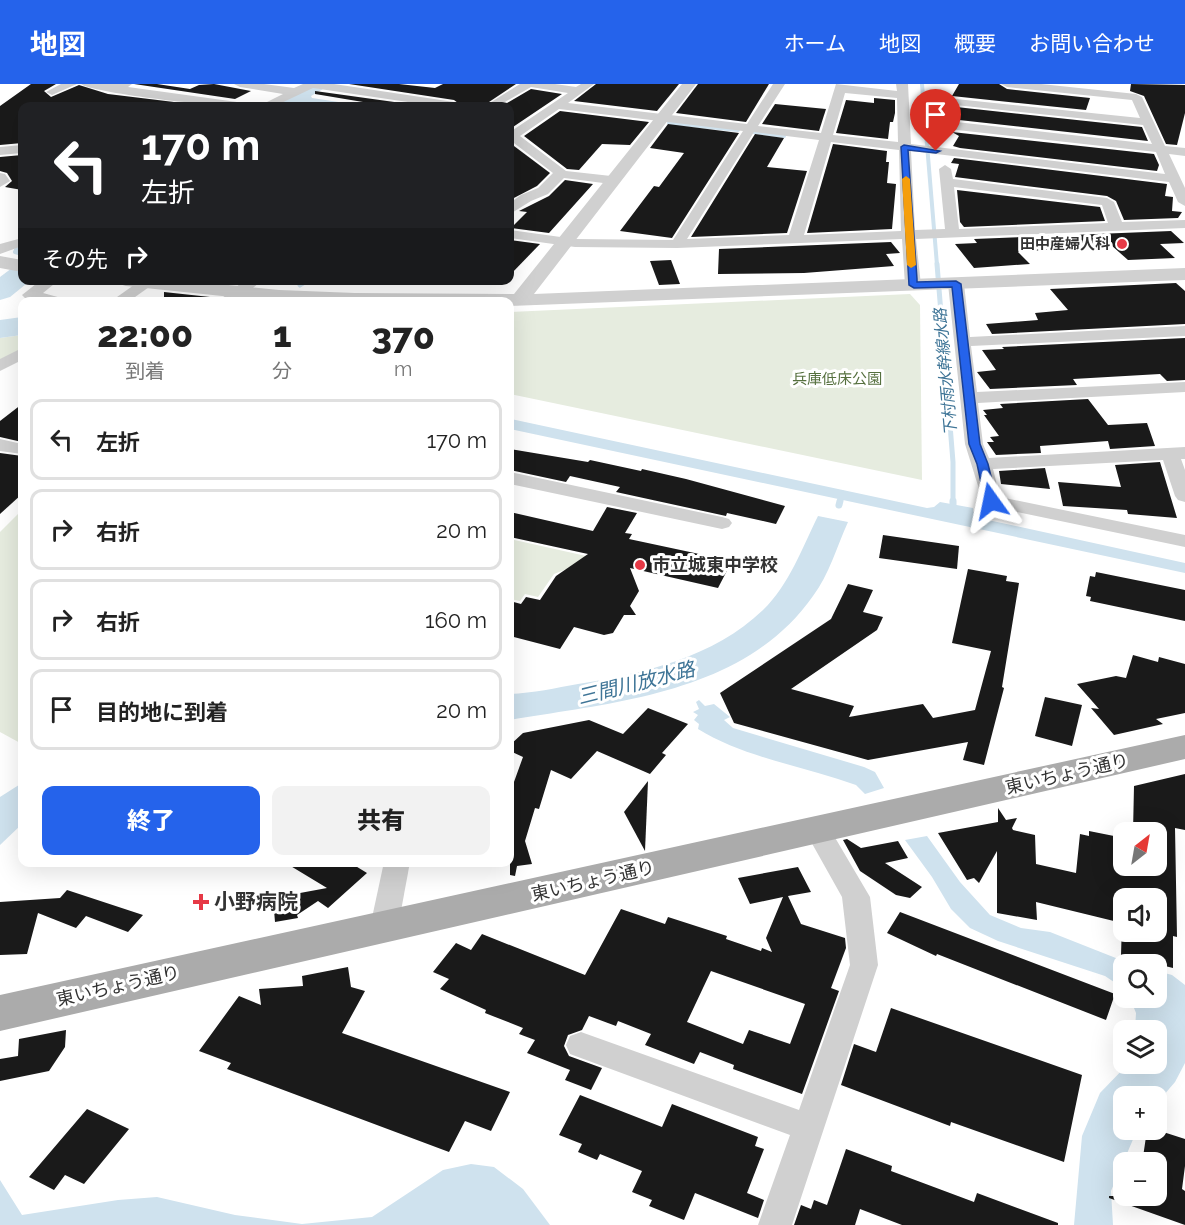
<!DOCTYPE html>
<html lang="ja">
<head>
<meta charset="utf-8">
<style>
  body { margin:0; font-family:Raleway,"Noto Sans JP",sans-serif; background:#f2f2f2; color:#222; height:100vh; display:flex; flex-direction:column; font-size:22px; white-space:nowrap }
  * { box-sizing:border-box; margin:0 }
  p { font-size:20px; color:#767676 }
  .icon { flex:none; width:33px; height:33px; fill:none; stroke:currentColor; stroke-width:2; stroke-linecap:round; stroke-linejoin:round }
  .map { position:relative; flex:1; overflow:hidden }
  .side { position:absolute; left:18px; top:213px; width:496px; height:570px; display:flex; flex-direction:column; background:#fff; border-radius:12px; box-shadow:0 6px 24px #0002 }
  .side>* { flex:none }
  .top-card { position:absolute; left:18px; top:18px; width:496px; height:183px; border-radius:12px; box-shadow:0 6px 24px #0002; background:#202124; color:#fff; overflow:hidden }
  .needle { width:39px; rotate:31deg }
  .controls { position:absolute; left:1113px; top:738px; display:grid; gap:12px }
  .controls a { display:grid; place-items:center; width:54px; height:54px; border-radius:12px; background:#fff; box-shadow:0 6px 24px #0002; font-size:30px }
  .pin { position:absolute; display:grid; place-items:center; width:51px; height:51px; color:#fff; margin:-62px -26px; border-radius:50% 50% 50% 0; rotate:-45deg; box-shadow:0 0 6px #0007 }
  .pin .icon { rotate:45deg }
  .me { position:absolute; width:66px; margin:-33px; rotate:348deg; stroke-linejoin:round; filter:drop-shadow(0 0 4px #0008) }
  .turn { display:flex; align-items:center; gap:21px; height:126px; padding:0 24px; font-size:27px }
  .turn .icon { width:78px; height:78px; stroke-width:2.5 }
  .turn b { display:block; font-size:42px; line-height:51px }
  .then { display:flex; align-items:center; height:57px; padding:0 24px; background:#0003; gap:12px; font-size:22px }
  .eta { display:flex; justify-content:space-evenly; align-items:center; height:102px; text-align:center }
  .eta b { font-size:36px; font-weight:800; line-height:42px }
  .cta { display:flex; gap:12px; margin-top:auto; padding:12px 24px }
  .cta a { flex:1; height:69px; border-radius:12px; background:#2563eb; color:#fff; font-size:24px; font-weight:800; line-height:69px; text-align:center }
  .cta a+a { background:#f2f2f2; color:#222 }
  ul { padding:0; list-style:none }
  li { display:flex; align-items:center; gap:18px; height:81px; margin:0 12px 9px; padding:0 12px; border:3px solid #e0e0e0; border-radius:12px }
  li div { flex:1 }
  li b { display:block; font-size:22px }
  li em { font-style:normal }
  header { display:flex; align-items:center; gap:36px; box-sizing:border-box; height:84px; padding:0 30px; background:#2563eb; color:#fff }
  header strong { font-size:28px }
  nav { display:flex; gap:33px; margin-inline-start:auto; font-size:21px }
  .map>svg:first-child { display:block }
  .green { fill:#e6ecdf }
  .water { fill:#cfe2ee }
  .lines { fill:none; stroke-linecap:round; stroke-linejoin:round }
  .stream-far2 { stroke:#cfe2ee; stroke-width:4 }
  .stream-far1 { stroke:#cfe2ee; stroke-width:5 }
  .stream { stroke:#cfe2ee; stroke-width:7 }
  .river { fill:#cfe2ee; fill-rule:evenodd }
  .building { fill:#1a1a1a; fill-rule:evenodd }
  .minor { fill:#d0d0d0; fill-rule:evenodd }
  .tertiary { fill:#d0d0d0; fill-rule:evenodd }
  .primary { fill:#ababab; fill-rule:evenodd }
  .route { fill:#2563eb; stroke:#184099; stroke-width:1.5 }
  .slow { fill:#f59e0b }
  .poi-dot { fill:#e63946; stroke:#fff; stroke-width:2 }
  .labels { text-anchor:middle; stroke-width:6; stroke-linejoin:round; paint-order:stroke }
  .far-poi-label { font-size:15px; font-weight:bold; fill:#333; stroke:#fff; text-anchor:end }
  .far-park-label { font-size:15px; fill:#56703f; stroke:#fff }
  .far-water-label { font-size:16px; font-style:italic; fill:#3f7597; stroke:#fff }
  .poi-label { font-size:18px; font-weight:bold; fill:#333; stroke:#fff; text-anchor:start }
  .street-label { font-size:18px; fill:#333; stroke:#fff }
  .water-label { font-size:20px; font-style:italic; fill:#3f7597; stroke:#fff }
  .near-poi-label { font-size:21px; font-weight:bold; fill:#333; stroke:#fff; text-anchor:start }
</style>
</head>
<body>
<header>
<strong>地図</strong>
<nav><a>ホーム</a><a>地図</a><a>概要</a><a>お問い合わせ</a></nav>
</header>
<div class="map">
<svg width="1185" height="1141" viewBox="0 0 1185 1141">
  <rect width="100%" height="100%" fill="#fff"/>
  <g class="green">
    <polygon points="910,210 920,221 922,396 510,310 510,228"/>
    <polygon points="22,251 22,266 0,278 0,254"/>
    <polygon points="22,426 22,660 0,648 0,448"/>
    <polygon points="510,455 595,474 554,490 538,513 525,510 520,517 510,515"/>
  </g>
  <g class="water">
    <polygon points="311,3 323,5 311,12 312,14 365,22 273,22"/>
    <polygon points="22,233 22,251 0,254 0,236"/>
    <polygon points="511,335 927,424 934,423 940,418 973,424 974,430 988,436 1185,479 1185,489 510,345"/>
    <path d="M818,432L848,438C837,462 829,491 813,512C745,609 617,618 510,636V610C533,609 556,604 578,600C644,589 713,574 763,526C789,501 802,464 818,432Z"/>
    <path d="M699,616L705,622L714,620L730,633L724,636L733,644L864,683L875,688L884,704L865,710L856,701C804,682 745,674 698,645L699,640L694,636L698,631L693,628L699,625L696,618Z"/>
    <polygon points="22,699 22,740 0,761 0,713"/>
    <polygon points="927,752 960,798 990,831 1021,844 1050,848 1131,880 1124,880 1123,904 1105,892 998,857 970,844 951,825 932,793 905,756"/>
    <polygon points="1157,887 1172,891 1185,901 1185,979 1175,998 1157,1019 1156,1012 1124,1012 1124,1046 1137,1046 1111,1107 1113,1141 1074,1141 1082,1052 1100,1009 1128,980 1156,980 1156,946 1135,946 1136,929 1130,914 1156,914"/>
    <polygon points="471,1080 494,1083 523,1105 550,1141 0,1141 0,1096 22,1131 118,1116 157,1113 235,1131 302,1140 372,1133 443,1086"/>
  </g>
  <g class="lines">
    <g class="stream-far2">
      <polyline points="922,0 937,181"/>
      <polyline points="669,39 738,46"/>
      <polyline points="754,48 784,52"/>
      <polyline points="22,154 15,168 22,170"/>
    </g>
    <g class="stream-far1">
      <polyline points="937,180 953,378 953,418"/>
      <polyline points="300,201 308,196"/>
      <polyline points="840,418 843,409"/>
    </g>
    <g class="stream">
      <polyline points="953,417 953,428"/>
      <polyline points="839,421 840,417"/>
    </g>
    <polygon class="river" points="22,182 22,196 31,196 10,213 0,216 0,193 12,184"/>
  </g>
  <g class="building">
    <polygon points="31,0 56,0 44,7 51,13 79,1 108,10 207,22 22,22 22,59 0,61 0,22"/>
    <polygon points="134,0 157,0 190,5 199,1 214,0 251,7 235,15"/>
    <polygon points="349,0 399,0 435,4 443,0 516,0 483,22 462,22 454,16"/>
    <polygon points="596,0 679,0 657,27 574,17"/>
    <polygon points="698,0 769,0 746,38 676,29"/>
    <polygon points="959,0 999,0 1007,5 1090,14 1086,26 952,12"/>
    <polygon points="1131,0 1185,1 1185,29 1177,61 1166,60 1144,12 1130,7"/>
    <polygon points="531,5 562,10 510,45 510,22 502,22"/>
    <polygon points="315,7 423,22 387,22 315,10"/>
    <polygon points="874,14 895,16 895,29 893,38 890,38 888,55 836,49 846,16 874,19"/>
    <polygon points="775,20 826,25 819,47 762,40"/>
    <polygon points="947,22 1142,43 1148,57 959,36 945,33 949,25 946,24"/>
    <polygon points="560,27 649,38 630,61 602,60 579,86 567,85 524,52"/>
    <polygon points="668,40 739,49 672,154 620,147 654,102 659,103 684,69 650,64"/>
    <polygon points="952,48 1154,70 1159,81 1157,87 960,64 953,62 959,52"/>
    <polygon points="755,50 784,54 767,83 807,87 787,149 691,153"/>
    <polygon points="510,59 550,89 537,102 510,116"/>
    <polygon points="833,60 887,67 886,78 889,78 887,99 896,100 892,145 807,149"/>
    <polygon points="22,71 22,106 5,103 12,97 7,89 0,87 0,73"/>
    <polygon points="954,74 1167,100 1165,112 1173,113 1172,127 1182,128 1178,134 1124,136 1116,117 1107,112 955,93 959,80 951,79"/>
    <polygon points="565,96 593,100 549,149 511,144 527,128 519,127 549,112"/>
    <polygon points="957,106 1100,123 1105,137 964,143 960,138"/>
    <polygon points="1171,147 1184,159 1160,160 1175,174 1128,176 1111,161 1094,162 1018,168 1030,180 974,184 955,160 977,159 974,155"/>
    <polygon points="510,156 540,160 510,191"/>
    <polygon points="891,158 900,169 886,170 894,182 804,189 718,190 719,165"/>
    <polygon points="671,176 680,200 659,201 650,177"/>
    <polygon points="1176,199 1185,207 1185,240 992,250 986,240 1038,236 1035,229 1068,226 1050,205"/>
    <polygon points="164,208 210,213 203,218 164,218"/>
    <polygon points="1185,254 1185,296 1167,297 1160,290 1073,295 1077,301 990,305 977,288 996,286 982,266 1004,265 1002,263"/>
    <polygon points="1088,315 1108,341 1147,339 1155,362 1110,365 1108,357 1040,362 1041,369 996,371 987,358 994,358 990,353 999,352 984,331 987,331 983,326 1003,324 1000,320"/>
    <polygon points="22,320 22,358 0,353 0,337"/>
    <polygon points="510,365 588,378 590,376 641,387 642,385 686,395 785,422 776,440 727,429 726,432 616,408 620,403 570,392 566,398 510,386"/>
    <polygon points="0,369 22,372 22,410 0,430"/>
    <polygon points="1160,378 1177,434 1128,430 1127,426 1063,422 1058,398 1121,403 1115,381"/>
    <polygon points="1045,384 1050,405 1001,400 999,387"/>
    <polygon points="607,423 637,429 625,449 632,450 629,455 732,477 718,504 630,484 639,507 630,522 636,531 624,531 613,549 604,551 574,543 560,565 510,552 510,517 521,520 526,513 540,516 556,492 588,470 510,453 510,428 593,447"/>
    <polygon points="883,451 959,462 957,485 879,474"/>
    <polygon points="968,485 1007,492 1006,497 1019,499 1002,603 1004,604 984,681 963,676 968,658 868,676 734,639 720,609 831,535 848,500 873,506 863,528 883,533 877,546 791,605 854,622 849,633 923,620 933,634 975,626 991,567 952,559"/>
    <polygon points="1096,488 1185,506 1185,537 1090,517 1091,513 1086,512 1090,492 1095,493"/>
    <polygon points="1133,571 1158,578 1159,573 1185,580 1185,629 1156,635 1163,640 1114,651 1091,624 1099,625 1077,600 1116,592 1126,594"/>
    <polygon points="1045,613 1082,621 1072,662 1035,652"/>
    <polygon points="648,624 688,640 662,669 666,671 650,690 597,667 571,695 551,686 539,725 535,724 525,757 532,780 517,782 515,792 510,791 510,709 523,673 510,667 510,661 523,649 589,636 623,650"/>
    <path d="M1185,690V746L1175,744L1177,853L1173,852V884L1121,871L1122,839L1036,818L1037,836L997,829V767L979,799L974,794L967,796L938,749L998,738V724L1006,736L1017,734L1012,744L1013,746L1035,751L1036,780L1076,789L1080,750L1089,752V747L1124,754V782H1156V748H1133L1134,702ZM1124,814H1156V848H1124Z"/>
    <polygon points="648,697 645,767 624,728"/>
    <polygon points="847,755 861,764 898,757 908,774 885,779 922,803 910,814 896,811 860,787 843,756"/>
    <polygon points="284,778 349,778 367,789 328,824 318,817 297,831 298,834 275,838 273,814 327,804"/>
    <path d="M798,783L811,808L788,812L801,840L845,854L846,864L831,904L839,907L802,1010L733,985L734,981L700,968L694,980L645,961L651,950L618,937L616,942L589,932L582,946L568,951L564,962L569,972L602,984L591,1006L565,996L570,986L527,969L535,956L519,950L523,944L485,929L486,926L440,905L449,895L433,888L456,859L471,866L482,850L585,891L621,825L665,840L668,833L727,852L726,855L761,867L762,864L772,868L766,854L783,813L750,820L738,794ZM711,887L805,920L790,960L749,946L743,960L687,938Z"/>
    <polygon points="67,806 143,831 128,848 86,832 76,844 38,829 27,870 0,871 0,818 60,814"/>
    <polygon points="900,828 1115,910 1106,936 937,870 936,872 887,849"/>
    <polygon points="348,883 351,903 365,907 342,949 510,1008 491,1047 465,1037 449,1068 227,985 231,979 199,967 239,912 261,921 259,905 303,902 302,892"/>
    <polygon points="891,924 1082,991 1064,1078 951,1038 950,1042 841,1001 854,960 876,968"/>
    <polygon points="66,946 65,963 49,987 0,997 0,975 18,972 19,955"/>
    <polygon points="580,1011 662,1043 672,1020 758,1053 755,1062 764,1065 747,1109 764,1116 758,1134 695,1109 684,1136 649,1122 652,1116 632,1108 642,1087 600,1070 597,1076 578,1068 582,1060 559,1051"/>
    <polygon points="87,1025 129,1045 84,1100 65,1091 54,1106 29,1093"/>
    <polygon points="1147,1046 1157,1046 1185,1055 1185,1082 1182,1105 1185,1107 1185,1141 1109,1114 1109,1112 1156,1112 1156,1078 1143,1073"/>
    <polygon points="846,1065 892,1082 891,1087 974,1118 977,1109 1058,1139 1058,1141 902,1141 860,1125 855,1141 794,1141 801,1121 811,1125 814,1116 827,1121"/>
  </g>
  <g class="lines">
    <g class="minor">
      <polygon points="61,0 77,0 52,11 46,8"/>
      <path d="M81,0H132L128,3L237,18L243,22C224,24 92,9 81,0Z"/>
      <polygon points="234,0 264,0 294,4 303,0 334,0 454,18 460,22 435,22 313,4 275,22 262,22 263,20 283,10 240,3"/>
      <path d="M520,0H555L576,3L581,0H594L568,19L747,40L773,0H785L758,42L821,49L836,0L897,7L896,0H908L911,60L1165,90L1156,68L939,44L933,40L939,36L1152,60L1143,41L937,19L931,16L937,13L1140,34L1132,16L1007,3L1001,0H1041L1136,10L1142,13L1165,62L1185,64V72L1169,70L1185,104V122L1178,118L1169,98L911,67L915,146L945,145L939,85L945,81L951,85L953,95L1107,114L1114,118L1122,138L1185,136V144L916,155L921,201L913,206L905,201L902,155L677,164L575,163L510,154V146L575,155L673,156L743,47L559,25L520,52L566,87L611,92L618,96L611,100L564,94L548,110L531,117L510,130V119L521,111L538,104L553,89L510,56V48L568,9L531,3L498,22H485ZM845,9L897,14L898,58L833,51ZM754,48L819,56L789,151L687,155ZM831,58L899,66L901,147L804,151ZM954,103L1102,121L1108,139L959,145Z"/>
      <polygon points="22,61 22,69 0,71 0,63"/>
      <polygon points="0,89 5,90 10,97 0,103"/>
      <polygon points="22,154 22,162 0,170 0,160"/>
      <polygon points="956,195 964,200 970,253 1185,242 1185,252 971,262 977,308 1185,298 1185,308 978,319 983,360 989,374 1185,363 1185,375 1181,375 1185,386 1185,418 1178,416 1175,412 1163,376 993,385 1000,413 1185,451 1185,463 984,421 965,360 948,200"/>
      <polygon points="41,196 59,196 43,209 65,215 67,218 38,218 25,214 22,211"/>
      <polygon points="141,196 159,196 128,218 110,218"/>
      <polygon points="245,196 263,196 235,218 217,218"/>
      <polygon points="22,264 22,276 0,287 0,275"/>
      <polygon points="0,355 22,360 22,370 0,367"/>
      <polygon points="510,388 722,433 729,435 732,439 729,443 722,445 510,400"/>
      <polygon points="818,738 827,740 870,813 878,881 792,1141 758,1141 790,1051 570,970 566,961 570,952 581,948 799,1026 850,881 842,813 805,747 809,740"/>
      <polygon points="384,778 410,778 398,843 394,851 384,854 374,851 370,843"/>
    </g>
    <g class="tertiary">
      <polygon points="682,0 696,0 534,210 1185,184 1185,196 510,222 510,218 281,218 126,202 119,200 117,196 178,196 279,206 355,209 514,210"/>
      <polygon points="0,172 22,176 22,188 0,184"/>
    </g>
    <polygon class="primary" points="1185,651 1185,675 0,947 0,911"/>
  </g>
  <polygon class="route" points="904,61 940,67 936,69 908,66 917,195 917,198 956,197 961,200 980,360 988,380 997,417 991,421 985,417 977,380 969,360 952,203 914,204 909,201 901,63"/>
  <polygon class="slow" points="906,92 910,95 916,181 911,184 907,181 902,95"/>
  <g class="poi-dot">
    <circle cx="1122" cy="160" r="6"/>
    <circle cx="640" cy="481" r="6"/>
    <path d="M198 809h6v6h6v6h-6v6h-6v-6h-6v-6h6z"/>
  </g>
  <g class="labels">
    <g class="far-poi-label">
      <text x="1110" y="165">田中産婦人科</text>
    </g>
    <g class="far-park-label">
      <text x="837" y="300">兵庫低床公園</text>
    </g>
    <g class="far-water-label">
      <text transform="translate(945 288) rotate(-95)" y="6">下村雨水幹線水路</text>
    </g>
    <g class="poi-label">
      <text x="652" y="487">市立城東中学校</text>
    </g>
    <g class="street-label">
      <text transform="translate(1067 690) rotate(-13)" y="6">東いちょう通り</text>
      <text transform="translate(593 797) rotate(-13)" y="6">東いちょう通り</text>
      <text transform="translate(118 902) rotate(-13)" y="6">東いちょう通り</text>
    </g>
    <g class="water-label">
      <text transform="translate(636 599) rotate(-14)" y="7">三間川放水路</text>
    </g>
    <g class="near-poi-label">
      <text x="214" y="825">小野病院</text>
    </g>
  </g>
</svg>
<div class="controls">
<a><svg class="needle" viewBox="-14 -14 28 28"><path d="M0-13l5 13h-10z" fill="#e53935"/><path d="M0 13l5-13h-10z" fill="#767676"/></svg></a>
<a><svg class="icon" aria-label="sound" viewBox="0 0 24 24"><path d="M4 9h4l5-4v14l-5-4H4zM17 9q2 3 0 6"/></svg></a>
<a><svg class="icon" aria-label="search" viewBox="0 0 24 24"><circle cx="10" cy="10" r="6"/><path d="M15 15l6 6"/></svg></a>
<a><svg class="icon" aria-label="layers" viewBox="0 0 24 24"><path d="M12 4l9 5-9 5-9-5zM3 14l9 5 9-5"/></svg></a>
<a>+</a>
<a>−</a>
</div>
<div class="pin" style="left:936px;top:67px;background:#d93025"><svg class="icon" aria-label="arrive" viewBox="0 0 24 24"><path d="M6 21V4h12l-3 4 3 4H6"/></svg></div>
<svg class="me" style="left:991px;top:417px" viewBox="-20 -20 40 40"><path d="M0-17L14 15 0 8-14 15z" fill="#2563eb" stroke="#fff" stroke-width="4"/></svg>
<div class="top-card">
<div class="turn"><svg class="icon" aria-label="left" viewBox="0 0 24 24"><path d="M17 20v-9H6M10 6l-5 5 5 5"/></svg><div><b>170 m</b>左折</div></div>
<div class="then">その先<svg class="icon" aria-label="right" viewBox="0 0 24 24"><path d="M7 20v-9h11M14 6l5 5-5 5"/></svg></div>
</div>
<section class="side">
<div class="eta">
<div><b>22:00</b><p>到着</p></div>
<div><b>1</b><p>分</p></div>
<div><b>370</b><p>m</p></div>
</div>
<ul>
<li><svg class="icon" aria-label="left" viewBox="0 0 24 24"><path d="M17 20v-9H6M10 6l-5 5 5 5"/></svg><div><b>左折</b></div><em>170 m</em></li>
<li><svg class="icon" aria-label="right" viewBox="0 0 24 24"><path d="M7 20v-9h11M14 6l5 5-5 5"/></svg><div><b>右折</b></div><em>20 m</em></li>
<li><svg class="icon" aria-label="right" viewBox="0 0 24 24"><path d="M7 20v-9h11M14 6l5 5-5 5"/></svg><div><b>右折</b></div><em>160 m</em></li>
<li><svg class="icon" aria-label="arrive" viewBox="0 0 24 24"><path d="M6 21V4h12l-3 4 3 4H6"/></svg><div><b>目的地に到着</b></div><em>20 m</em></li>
</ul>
<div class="cta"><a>終了</a><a>共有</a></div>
</section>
</div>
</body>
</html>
